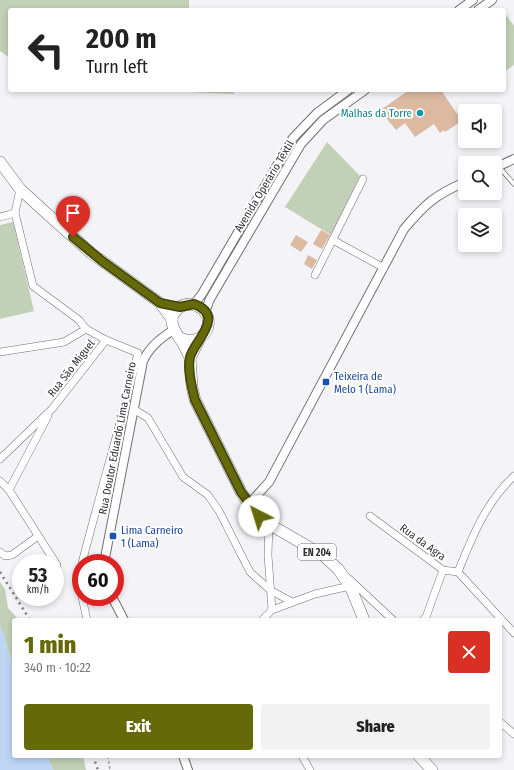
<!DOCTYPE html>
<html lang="en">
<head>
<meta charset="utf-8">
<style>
  body { margin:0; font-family:"Fira Sans Condensed",sans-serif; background:#f2f2f2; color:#222; height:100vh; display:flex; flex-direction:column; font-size:15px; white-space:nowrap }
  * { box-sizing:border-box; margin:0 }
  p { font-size:13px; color:#767676 }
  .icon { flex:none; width:22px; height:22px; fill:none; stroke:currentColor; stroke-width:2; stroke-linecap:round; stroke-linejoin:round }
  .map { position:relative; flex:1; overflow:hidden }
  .details { position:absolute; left:12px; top:618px; width:490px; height:140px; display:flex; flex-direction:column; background:#fff; border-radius:4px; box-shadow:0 2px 6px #0003 }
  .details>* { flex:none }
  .banner { position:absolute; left:8px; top:8px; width:498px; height:84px; border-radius:4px; box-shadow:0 2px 6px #0003; background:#fff; color:#222; overflow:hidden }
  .buttons { position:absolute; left:458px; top:104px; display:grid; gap:8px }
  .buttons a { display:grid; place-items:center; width:44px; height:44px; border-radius:4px; background:#fff; box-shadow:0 2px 6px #0003; font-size:20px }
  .speed { position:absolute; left:12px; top:554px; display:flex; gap:8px; font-size:20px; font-weight:700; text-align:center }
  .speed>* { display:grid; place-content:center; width:52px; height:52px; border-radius:50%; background:#fff; box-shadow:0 2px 6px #0003; line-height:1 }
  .speed small { font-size:10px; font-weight:400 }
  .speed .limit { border:6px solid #d22; background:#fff; color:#111 }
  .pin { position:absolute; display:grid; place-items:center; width:34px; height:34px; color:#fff; margin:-41px -17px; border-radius:50% 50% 50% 0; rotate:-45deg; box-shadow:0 0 4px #0007 }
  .pin .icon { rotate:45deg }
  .me { position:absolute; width:44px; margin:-22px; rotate:320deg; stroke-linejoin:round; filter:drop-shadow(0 0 3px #0008) }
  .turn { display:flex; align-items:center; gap:14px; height:84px; padding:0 12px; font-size:18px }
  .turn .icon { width:52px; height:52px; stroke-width:2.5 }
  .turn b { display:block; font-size:28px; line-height:34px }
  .round { display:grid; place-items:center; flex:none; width:42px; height:42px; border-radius:4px; background:#f2f2f2 }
  .head { display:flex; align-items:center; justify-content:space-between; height:68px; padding:0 12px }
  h1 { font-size:24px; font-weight:800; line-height:30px; color:#656909 }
  .cta { display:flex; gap:8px; margin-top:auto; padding:8px 12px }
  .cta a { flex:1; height:46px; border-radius:4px; background:#656909; color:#fff; font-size:16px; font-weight:800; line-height:46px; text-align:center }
  .cta a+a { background:#f2f2f2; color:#222 }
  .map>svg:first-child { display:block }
  .green { fill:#c2d0b7 }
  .water { fill:#bed5f4 }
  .building { fill:#dbbaa1 }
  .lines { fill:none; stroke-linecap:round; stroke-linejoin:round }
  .service-casing { stroke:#717074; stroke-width:5 }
  .minor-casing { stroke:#717074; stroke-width:8 }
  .tertiary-casing { stroke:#717074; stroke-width:10 }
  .primary-casing { stroke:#717074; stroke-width:12 }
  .path { stroke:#a4a4a7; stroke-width:1.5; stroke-dasharray:3 2; stroke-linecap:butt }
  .service { stroke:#fff; stroke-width:3.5 }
  .minor { stroke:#fff; stroke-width:7 }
  .tertiary { stroke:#fff; stroke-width:8 }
  .primary { stroke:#fff; stroke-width:11 }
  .rail { stroke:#7c7c7f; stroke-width:2.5; stroke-dasharray:2 4; stroke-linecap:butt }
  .route-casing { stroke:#424406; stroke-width:10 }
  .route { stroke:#656909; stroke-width:7 }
  .culture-dot { fill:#0f9aa8; stroke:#fff; stroke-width:1.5 }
  .transit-dot { fill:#1a4fb4; stroke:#fff; stroke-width:1.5 }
  .labels { text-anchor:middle; stroke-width:4; stroke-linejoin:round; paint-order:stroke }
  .shield { fill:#fff; stroke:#6f6f70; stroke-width:1 }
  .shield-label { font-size:10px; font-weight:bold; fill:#313133 }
  .culture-label { font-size:11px; fill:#0d838f; stroke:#fff; text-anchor:end }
  .street-label { font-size:11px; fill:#313133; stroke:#fff }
  .transit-label { font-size:11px; fill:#164399; stroke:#fff; text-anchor:start }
</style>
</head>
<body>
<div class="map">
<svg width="514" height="770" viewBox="0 0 514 770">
  <rect width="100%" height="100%" fill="#f3f3f8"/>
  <g class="green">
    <polygon points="0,0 189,0 189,10 10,10 10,58 0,51"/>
    <polygon points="507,16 514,26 514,65 504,72 504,18"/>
    <polygon points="142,90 234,90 234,94"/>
    <polygon points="327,142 360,176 331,235 285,207"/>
    <polygon points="13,222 34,311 0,319 0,225"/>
    <polygon points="0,582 5,589 8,608 19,620 14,620 14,668 0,625"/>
    <polygon points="47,756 83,756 86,770 53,770"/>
  </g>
  <polygon class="water" points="0,625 14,668 14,756 47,756 53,770 0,770"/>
  <g class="building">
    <polygon points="409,90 441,90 457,114 465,108 465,119 445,132 444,130 440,133 434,124 415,137 405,123 396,130 383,114 385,112 382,109"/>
    <polygon points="321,230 330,235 322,249 313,244"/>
    <polygon points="296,235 308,242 301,252 290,245"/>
    <polygon points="308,255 317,260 312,269 304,264"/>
  </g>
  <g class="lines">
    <g class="service-casing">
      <polyline id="service" points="499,167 514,184"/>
    </g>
    <g class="minor-casing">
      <g id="minor">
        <path d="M20,189L15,213L33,286L79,320L86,329L106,340L138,353C121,423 100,493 82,563"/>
        <polyline points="0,217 15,213"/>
        <polyline points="333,240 384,268"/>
        <polyline points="315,275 363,179"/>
        <polyline points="0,352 64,342 86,329"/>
        <polyline points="135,410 148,418 183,477 208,495 219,511 250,572 270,590 292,602"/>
        <polyline points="0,459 52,409 106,340"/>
        <polyline points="0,481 9,490 57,565"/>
        <polyline points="9,490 48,416"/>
        <polyline points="370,516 443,570 458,572 514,633"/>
        <polyline points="0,552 5,556 12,555 38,536"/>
        <polyline points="81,569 79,584 81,594"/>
        <path d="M458,572C472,537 486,502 514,476"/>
        <polyline points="348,578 393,620"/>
        <polyline points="82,597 87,620"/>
        <polyline points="272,610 315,594 350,586"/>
        <polyline points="262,620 272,610 268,555 269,524"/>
        <polyline points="423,620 426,617 443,570"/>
        <polyline points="500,722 514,734"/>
        <polyline points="302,756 310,770"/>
      </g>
    </g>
    <g class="tertiary-casing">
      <g id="tertiary">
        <polyline points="459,10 473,0"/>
        <polyline points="478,10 492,0"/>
        <polyline points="495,168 514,159"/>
        <polyline points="194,304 202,294 293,138 317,113 348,90"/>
        <polyline points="205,312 210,299 301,144 323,120 365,90"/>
        <path d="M249,504L269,482L404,229C425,204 435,195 465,182"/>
        <path d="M104,563L143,361C150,346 160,339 173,330"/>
        <polyline points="112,597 124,620"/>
        <polyline points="183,756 188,770"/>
      </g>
    </g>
    <g class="primary-casing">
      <g id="primary">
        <polyline points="0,162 20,189 44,211 91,253 160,303 172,319"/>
        <path d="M180,338C205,350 220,316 197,306C191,303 185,304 180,307C166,317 173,329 180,339C184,344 187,351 190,358"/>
        <polyline points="200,338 190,358 192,387 195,400 241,492 249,504 269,524 324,556 338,569 350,586 364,620"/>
        <polyline points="419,756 432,770"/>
      </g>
    </g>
    <polyline class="path" points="108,756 110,770"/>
    <use href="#service" class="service"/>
    <use href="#minor" class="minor"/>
    <use href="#tertiary" class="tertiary"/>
    <use href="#primary" class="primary"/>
    <g class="rail">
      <polyline points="0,572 30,620"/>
      <polyline points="93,756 98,770"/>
    </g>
  </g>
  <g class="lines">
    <g class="route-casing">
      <path id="route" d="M73,237L102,261L160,303L180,307L194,304C226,316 195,340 190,357C187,370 192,388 195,400L241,492L259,516"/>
    </g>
    <use href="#route" class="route"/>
  </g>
  <circle class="culture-dot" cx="420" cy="113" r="4"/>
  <g class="transit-dot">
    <rect x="322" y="378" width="8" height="8" rx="2"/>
    <rect x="109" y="532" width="8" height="8" rx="2"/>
  </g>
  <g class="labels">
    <rect class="shield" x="298" y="544" width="38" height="16" rx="3"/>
    <g class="shield-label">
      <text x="317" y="556">EN 204</text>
    </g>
    <g class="culture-label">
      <text x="412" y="117">Malhas da Torre</text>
    </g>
    <g class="street-label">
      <text transform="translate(264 186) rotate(-59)" y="4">Avenida Operário Têxtil</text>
      <text transform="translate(71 368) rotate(-52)" y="4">Rua São Miguel</text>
      <text transform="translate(117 438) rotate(-79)" y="4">Rua Doutor Eduardo Lima Carneiro</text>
      <text transform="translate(423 542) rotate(36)" y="4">Rua da Agra</text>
    </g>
    <g class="transit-label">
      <text x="334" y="380">Teixeira de<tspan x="334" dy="13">Melo 1 (Lama)</tspan></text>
      <text x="121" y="534">Lima Carneiro<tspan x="121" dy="13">1 (Lama)</tspan></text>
    </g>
  </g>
</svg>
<div class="buttons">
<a><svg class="icon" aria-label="sound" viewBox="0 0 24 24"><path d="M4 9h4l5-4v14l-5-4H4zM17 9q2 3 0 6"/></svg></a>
<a><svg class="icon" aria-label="search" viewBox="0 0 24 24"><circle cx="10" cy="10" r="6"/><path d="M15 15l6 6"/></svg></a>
<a><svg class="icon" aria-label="layers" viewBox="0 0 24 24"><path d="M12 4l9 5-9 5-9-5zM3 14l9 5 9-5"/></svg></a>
</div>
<div class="speed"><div>53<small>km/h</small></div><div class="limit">60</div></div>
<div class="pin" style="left:73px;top:237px;background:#d93025"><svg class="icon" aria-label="arrive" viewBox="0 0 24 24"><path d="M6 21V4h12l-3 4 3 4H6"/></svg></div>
<svg class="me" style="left:259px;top:516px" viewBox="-20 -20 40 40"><circle r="19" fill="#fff"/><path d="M0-13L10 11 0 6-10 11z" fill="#656909"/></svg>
<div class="banner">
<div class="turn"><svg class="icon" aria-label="left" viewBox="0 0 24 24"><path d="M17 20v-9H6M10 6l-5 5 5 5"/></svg><div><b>200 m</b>Turn left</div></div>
</div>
<section class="details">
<div class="head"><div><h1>1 min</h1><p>340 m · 10:22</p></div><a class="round" style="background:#d93025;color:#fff"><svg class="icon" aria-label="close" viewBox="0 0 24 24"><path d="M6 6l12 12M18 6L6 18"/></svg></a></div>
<div class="cta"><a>Exit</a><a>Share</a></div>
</section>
</div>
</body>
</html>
